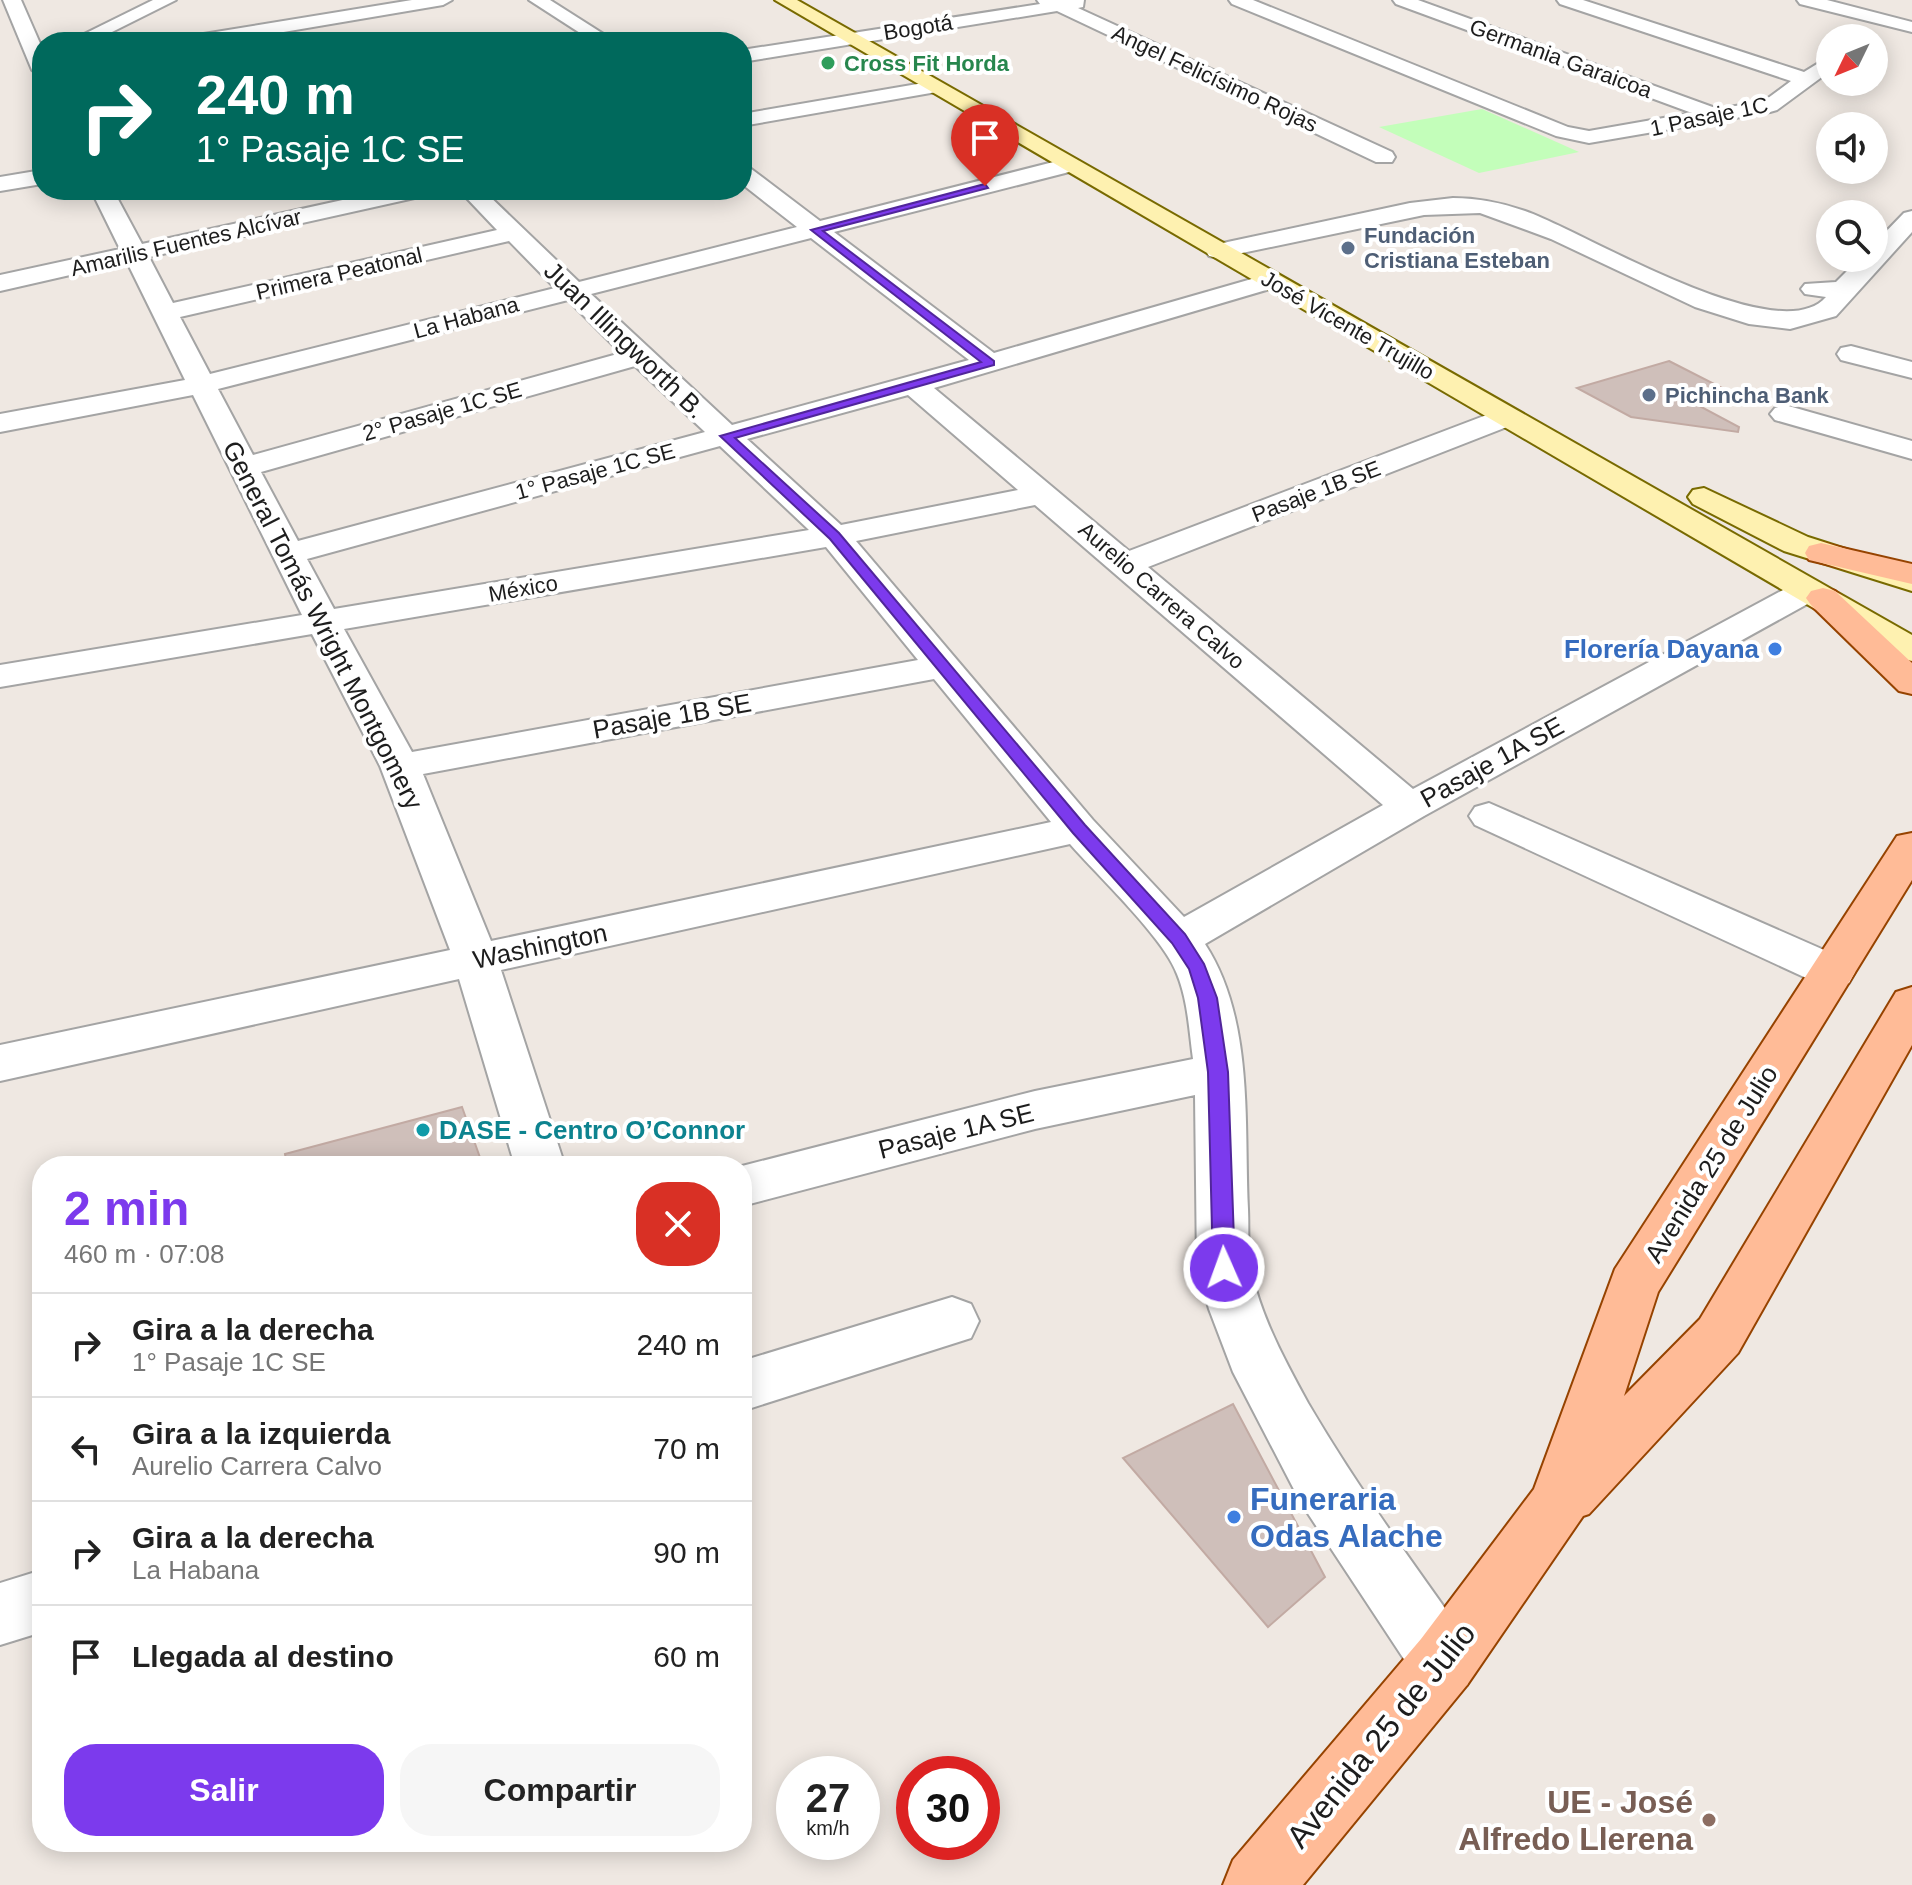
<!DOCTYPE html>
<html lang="es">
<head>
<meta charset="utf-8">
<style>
  body { margin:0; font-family:Helvetica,sans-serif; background:#f6f6f6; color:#222; height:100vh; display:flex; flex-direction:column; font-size:30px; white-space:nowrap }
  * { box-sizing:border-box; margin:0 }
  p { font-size:26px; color:#767676 }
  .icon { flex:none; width:44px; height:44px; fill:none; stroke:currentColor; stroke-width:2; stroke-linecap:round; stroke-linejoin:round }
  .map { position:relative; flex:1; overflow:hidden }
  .panel { position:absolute; left:32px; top:1156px; width:720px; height:696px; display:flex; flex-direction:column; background:#fff; border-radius:32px; box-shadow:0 4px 20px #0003 }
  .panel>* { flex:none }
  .hud { position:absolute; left:32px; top:32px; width:720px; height:168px; border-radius:32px; box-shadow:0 4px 20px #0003; background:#00695c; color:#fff; overflow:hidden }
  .needle { width:52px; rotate:227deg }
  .tools { position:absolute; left:1816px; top:24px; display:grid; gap:16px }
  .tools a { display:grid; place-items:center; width:72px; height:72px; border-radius:50%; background:#fff; box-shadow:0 4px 20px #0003; font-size:40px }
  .speed { position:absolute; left:776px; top:1756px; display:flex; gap:16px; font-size:40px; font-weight:700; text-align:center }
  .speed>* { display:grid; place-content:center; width:104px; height:104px; border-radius:50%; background:#fff; box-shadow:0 4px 20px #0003; line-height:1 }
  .speed small { font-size:20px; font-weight:400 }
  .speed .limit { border:12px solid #d22; background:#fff; color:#111 }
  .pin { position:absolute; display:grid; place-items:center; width:68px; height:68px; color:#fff; margin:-82px -34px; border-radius:50% 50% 50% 0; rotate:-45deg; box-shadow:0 0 8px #0007 }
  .pin .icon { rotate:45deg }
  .me { position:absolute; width:88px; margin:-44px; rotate:358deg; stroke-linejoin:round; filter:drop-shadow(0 0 6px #0008) }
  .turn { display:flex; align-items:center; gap:28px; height:168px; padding:0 32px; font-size:36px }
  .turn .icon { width:104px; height:104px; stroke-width:2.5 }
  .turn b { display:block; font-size:56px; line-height:68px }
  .round { display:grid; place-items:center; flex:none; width:84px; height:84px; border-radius:32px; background:#f6f6f6 }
  .summary { display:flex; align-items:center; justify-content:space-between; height:136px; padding:0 32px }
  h1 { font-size:48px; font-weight:700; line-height:60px; color:#7c3aed }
  .action { display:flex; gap:16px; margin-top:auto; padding:16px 32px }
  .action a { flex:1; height:92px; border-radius:32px; background:#7c3aed; color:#fff; font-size:32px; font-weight:700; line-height:92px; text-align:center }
  .action a+a { background:#f6f6f6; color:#222 }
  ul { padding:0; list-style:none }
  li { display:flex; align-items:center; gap:24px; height:104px; padding:0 32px; border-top:2px solid #e0e0e0 }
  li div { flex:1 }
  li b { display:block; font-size:30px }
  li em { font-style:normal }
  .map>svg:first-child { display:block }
  .park { fill:#c3feba }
  .building { fill:#cfbfba; stroke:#c2aaa3; stroke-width:2 }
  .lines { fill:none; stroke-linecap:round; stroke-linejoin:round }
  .street-casing { stroke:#a4a4a4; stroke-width:4 }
  .secondary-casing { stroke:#786a00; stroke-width:4 }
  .primary-casing { stroke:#964300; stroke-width:4 }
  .street { fill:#fff; fill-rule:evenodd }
  .secondary { fill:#fef1b0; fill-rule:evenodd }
  .primary { fill:#ffbb97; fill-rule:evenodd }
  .route { fill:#7c3aed; stroke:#51269a; stroke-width:2 }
  .leisure-dot { fill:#2e9e5b; stroke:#fff; stroke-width:3 }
  .service-dot { fill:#5c6f8a; stroke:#fff; stroke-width:3 }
  .shop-dot { fill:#3f7fe0; stroke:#fff; stroke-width:3 }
  .culture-dot { fill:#0f9aa8; stroke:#fff; stroke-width:3 }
  .education-dot { fill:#8d6e63; stroke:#fff; stroke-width:3 }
  .labels { text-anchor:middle; stroke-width:8; stroke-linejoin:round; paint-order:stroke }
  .far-street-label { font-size:22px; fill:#1d1d1d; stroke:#fff }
  .far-leisure-label { font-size:22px; font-weight:bold; fill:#27864d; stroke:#fff; text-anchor:start }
  .far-service-label { font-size:22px; font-weight:bold; fill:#4e5e75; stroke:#fff; text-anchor:start }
  .street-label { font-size:26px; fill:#1d1d1d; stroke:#fff }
  .shop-label { font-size:26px; font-weight:bold; fill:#366cbe; stroke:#fff; text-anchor:end }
  .culture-label { font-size:26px; font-weight:bold; fill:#0d838f; stroke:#fff; text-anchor:start }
  .near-shop-label { font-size:32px; font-weight:bold; fill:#366cbe; stroke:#fff; text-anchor:start }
  .near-street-label { font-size:32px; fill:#1d1d1d; stroke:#fff }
  .near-education-label { font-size:32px; font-weight:bold; fill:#785e54; stroke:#fff; text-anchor:end }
</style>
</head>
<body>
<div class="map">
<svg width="1912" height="1885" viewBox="0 0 1912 1885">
  <rect width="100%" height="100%" fill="#efe8e2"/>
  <polygon class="park" points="1482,109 1579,152 1479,173 1379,127"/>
  <g class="building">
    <polygon points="1669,361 1726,390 1690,401 1739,427 1738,432 1631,417 1577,388"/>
    <polygon points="462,1107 483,1166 287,1166 285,1154"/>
    <polygon points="1233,1404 1325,1577 1268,1627 1123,1458"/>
  </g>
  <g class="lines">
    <g class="street-casing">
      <g id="street">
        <polygon points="3,0 21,0 42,48 42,76 32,70"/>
        <polygon points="153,0 176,0 92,42 68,42"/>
        <polygon points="412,0 452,0 443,5 224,42 182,42 191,36"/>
        <polygon points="529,0 550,0 616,42 594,42"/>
        <polygon points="1037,0 1084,0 1083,7 1078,8 1392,152 1395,157 1392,162 1376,162 1057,11 742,62 742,50 1040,4"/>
        <polygon points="1229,0 1253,0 1568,127 1589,131 1692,113 1396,4 1393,0 1418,0 1718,109 1764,101 1791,81 1560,4 1557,0 1583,0 1804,72 1830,56 1830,71 1777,110 1770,112 1589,143 1556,136 1232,4"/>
        <polygon points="1797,0 1827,0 1912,22 1912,32 1800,4"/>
        <polygon points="935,81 945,87 942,91 742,126 742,114"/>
        <path d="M1069,158L1077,160L1080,165L1077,170L834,232L994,353L1262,276H1280L1284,281L1280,286L934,388L1129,551L1497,411L1507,408L1517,411L1522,417L1517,423L1148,567L1413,789L1796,583L1808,580L1820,583L1825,590L1820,597L1424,816L1205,944C1254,1019 1244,1123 1248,1209C1249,1229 1247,1251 1251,1270C1261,1317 1285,1361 1308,1403C1356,1485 1412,1562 1467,1639L1476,1662L1467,1685L1444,1694L1421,1685L1301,1503L1233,1372L1209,1309L1197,1268L1195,1095L1035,1129L742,1206V1166L1035,1091L1193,1059C1189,1030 1188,1001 1177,974C1164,938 1097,875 1070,844L501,970L565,1166H515L459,979L0,1081V1045L450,950L380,766L312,634L0,687V665L302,615L193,395L0,432V414L185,380L127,262L0,291V275L120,249L91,190H113L142,244L388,190H430L427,195L419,197L149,257L173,303L497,230L459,190H483L579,282L797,227L742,184V166L750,168L820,221ZM811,238L969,360L732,425L591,294ZM509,241L555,288L210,374L180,317ZM568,300L621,353L253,455L218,389ZM635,366L705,432L298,541L261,472ZM908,395L1018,490L841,525L747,439ZM720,446L809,530L334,609L307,559ZM1035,505L1383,805L1184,917L1093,820L856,541ZM826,547L918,660L412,752L344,629ZM934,679L1051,822L491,941L423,774Z"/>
        <polygon points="42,170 42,184 0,191 0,177"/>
        <path d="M1453,198C1478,198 1502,203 1525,211C1583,231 1778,352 1826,297L1805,294L1801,289L1805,284L1836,282L1860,258H1874V244L1904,213L1912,211V232L1836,316L1790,329L1749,324L1695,307L1551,239L1480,213L1424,215L1218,258L1209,256L1206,251L1209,246L1237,240L1410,203Z"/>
        <polygon points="1851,346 1912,362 1912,378 1841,360 1837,354 1841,348"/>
        <polygon points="1785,405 1912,441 1912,459 1775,420 1770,414 1775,408"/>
        <polygon points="1489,803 1849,961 1855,972 1849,983 1833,988 1817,983 1475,825 1469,816 1475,807"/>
        <polygon points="952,1297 971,1304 979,1321 971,1338 742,1411 742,1361"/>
        <polygon points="42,1570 42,1632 0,1645 0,1583"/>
      </g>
    </g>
    <g class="secondary-casing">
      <g id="secondary">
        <polygon points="775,0 797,0 1912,635 1912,661 1899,658"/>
        <polygon points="1704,488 1808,537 1912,570 1912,591 1784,551 1693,504 1688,497 1693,490"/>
      </g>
    </g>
    <g class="primary-casing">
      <g id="primary">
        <polygon points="1821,543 1912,564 1912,584 1809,560 1805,553 1809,546"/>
        <polygon points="1823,588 1835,591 1912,663 1912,694 1899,691 1811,605 1806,598 1811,591"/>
        <polygon points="1912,833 1912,880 1658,1292 1624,1396 1700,1319 1896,992 1912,987 1912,1045 1738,1353 1589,1514 1583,1516 1467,1685 1303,1885 1223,1885 1233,1860 1421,1639 1534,1489 1615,1269 1897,836"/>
      </g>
    </g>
    <use href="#street" class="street"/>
    <use href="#secondary" class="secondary"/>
    <use href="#primary" class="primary"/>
  </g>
  <polygon class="route" points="985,184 988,188 823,231 994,361 994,365 735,438 839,533 1085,825 1185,934 1204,964 1217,998 1228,1072 1235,1268 1232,1275 1224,1278 1216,1275 1213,1268 1208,1072 1198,998 1189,969 1172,943 1073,833 830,539 720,436 981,362 811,230"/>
  <circle class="leisure-dot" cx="828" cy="63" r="8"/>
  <g class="service-dot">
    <circle cx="1348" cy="248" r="8"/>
    <circle cx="1649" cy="395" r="8"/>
  </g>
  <g class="shop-dot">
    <circle cx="1775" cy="649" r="8"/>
    <circle cx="1234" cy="1517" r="8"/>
  </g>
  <circle class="culture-dot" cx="423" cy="1130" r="8"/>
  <circle class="education-dot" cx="1709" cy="1820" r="8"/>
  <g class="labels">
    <g class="far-street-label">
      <text transform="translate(918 27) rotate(-9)" y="8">Bogotá</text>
      <text transform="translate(1561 58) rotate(20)" y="8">Germania Garaicoa</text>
      <text transform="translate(1215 78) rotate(25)" y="8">Angel Felicísimo Rojas</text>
      <text transform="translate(1709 116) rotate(-12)" y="8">1 Pasaje 1C</text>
      <text transform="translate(186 242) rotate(-13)" y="8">Amarilis Fuentes Alcívar</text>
      <text transform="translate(339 273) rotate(-13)" y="8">Primera Peatonal</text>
      <text transform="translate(466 317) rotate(-15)" y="8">La Habana</text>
      <text transform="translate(1348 325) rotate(30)" y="8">José Vicente Trujillo</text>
      <text transform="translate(442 411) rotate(-16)" y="8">2° Pasaje 1C SE</text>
      <text transform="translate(595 471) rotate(-15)" y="8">1° Pasaje 1C SE</text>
      <text transform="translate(1316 491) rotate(-21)" y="8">Pasaje 1B SE</text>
      <text transform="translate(523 588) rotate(-10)" y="8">México</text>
      <text transform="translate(1162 595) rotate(41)" y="8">Aurelio Carrera Calvo</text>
    </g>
    <g class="far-leisure-label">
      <text x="844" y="71">Cross Fit Horda</text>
    </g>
    <g class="far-service-label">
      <text x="1364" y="243">Fundación<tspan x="1364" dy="25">Cristiana Esteban</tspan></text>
      <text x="1665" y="403">Pichincha Bank</text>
    </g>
    <g class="street-label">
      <text transform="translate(625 340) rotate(44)" y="9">Juan Illingworth B.</text>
      <text transform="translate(323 625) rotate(63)" y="9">General Tomás Wright Montgomery</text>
      <text transform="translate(672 716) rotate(-10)" y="9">Pasaje 1B SE</text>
      <text transform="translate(1492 762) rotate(-29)" y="9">Pasaje 1A SE</text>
      <text transform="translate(540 946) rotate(-12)" y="9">Washington</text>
      <text transform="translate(956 1131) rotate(-14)" y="9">Pasaje 1A SE</text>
      <text transform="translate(1711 1164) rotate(-58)" y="9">Avenida 25 de Julio</text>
    </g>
    <g class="shop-label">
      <text x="1759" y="658">Florería Dayana</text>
    </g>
    <g class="culture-label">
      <text x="439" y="1139">DASE - Centro O’Connor</text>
    </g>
    <g class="near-shop-label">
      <text x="1250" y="1510">Funeraria<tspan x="1250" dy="37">Odas Alache</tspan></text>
    </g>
    <g class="near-street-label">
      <text transform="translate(1381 1735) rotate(-51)" y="11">Avenida 25 de Julio</text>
    </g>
    <g class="near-education-label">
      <text x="1693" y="1813">UE - José<tspan x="1693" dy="37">Alfredo Llerena</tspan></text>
    </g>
  </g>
</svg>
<div class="tools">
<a><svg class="needle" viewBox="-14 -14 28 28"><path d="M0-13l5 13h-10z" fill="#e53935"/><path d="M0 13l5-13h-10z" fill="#767676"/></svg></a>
<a><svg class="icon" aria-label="sound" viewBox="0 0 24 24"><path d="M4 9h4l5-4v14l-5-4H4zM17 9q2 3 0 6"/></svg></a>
<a><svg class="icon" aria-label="search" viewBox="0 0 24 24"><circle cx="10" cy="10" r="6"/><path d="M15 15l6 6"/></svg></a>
</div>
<div class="speed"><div>27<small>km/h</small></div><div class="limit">30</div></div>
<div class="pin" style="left:985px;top:186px;background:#d93025"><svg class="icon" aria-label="arrive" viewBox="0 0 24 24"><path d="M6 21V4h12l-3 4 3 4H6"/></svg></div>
<svg class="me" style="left:1224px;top:1268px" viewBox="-20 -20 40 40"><circle r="17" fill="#7c3aed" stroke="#fff" stroke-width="3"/><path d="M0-11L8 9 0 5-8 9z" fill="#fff"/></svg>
<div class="hud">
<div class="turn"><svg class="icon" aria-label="right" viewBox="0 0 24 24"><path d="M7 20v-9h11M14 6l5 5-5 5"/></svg><div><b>240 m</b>1° Pasaje 1C SE</div></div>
</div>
<section class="panel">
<div class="summary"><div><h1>2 min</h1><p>460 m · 07:08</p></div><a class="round" style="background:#d93025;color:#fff"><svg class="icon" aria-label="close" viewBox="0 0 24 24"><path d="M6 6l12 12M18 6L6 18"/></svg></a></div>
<ul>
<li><svg class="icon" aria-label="right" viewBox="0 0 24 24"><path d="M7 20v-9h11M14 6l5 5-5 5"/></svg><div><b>Gira a la derecha</b><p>1° Pasaje 1C SE</p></div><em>240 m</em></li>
<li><svg class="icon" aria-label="left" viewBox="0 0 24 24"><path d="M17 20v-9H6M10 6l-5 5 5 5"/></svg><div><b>Gira a la izquierda</b><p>Aurelio Carrera Calvo</p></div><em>70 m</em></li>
<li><svg class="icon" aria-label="right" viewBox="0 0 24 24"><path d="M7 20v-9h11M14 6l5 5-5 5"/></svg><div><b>Gira a la derecha</b><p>La Habana</p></div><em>90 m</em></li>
<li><svg class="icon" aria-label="arrive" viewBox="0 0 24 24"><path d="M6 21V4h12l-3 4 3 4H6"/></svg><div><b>Llegada al destino</b></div><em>60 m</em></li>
</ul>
<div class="action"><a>Salir</a><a>Compartir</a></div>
</section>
</div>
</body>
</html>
